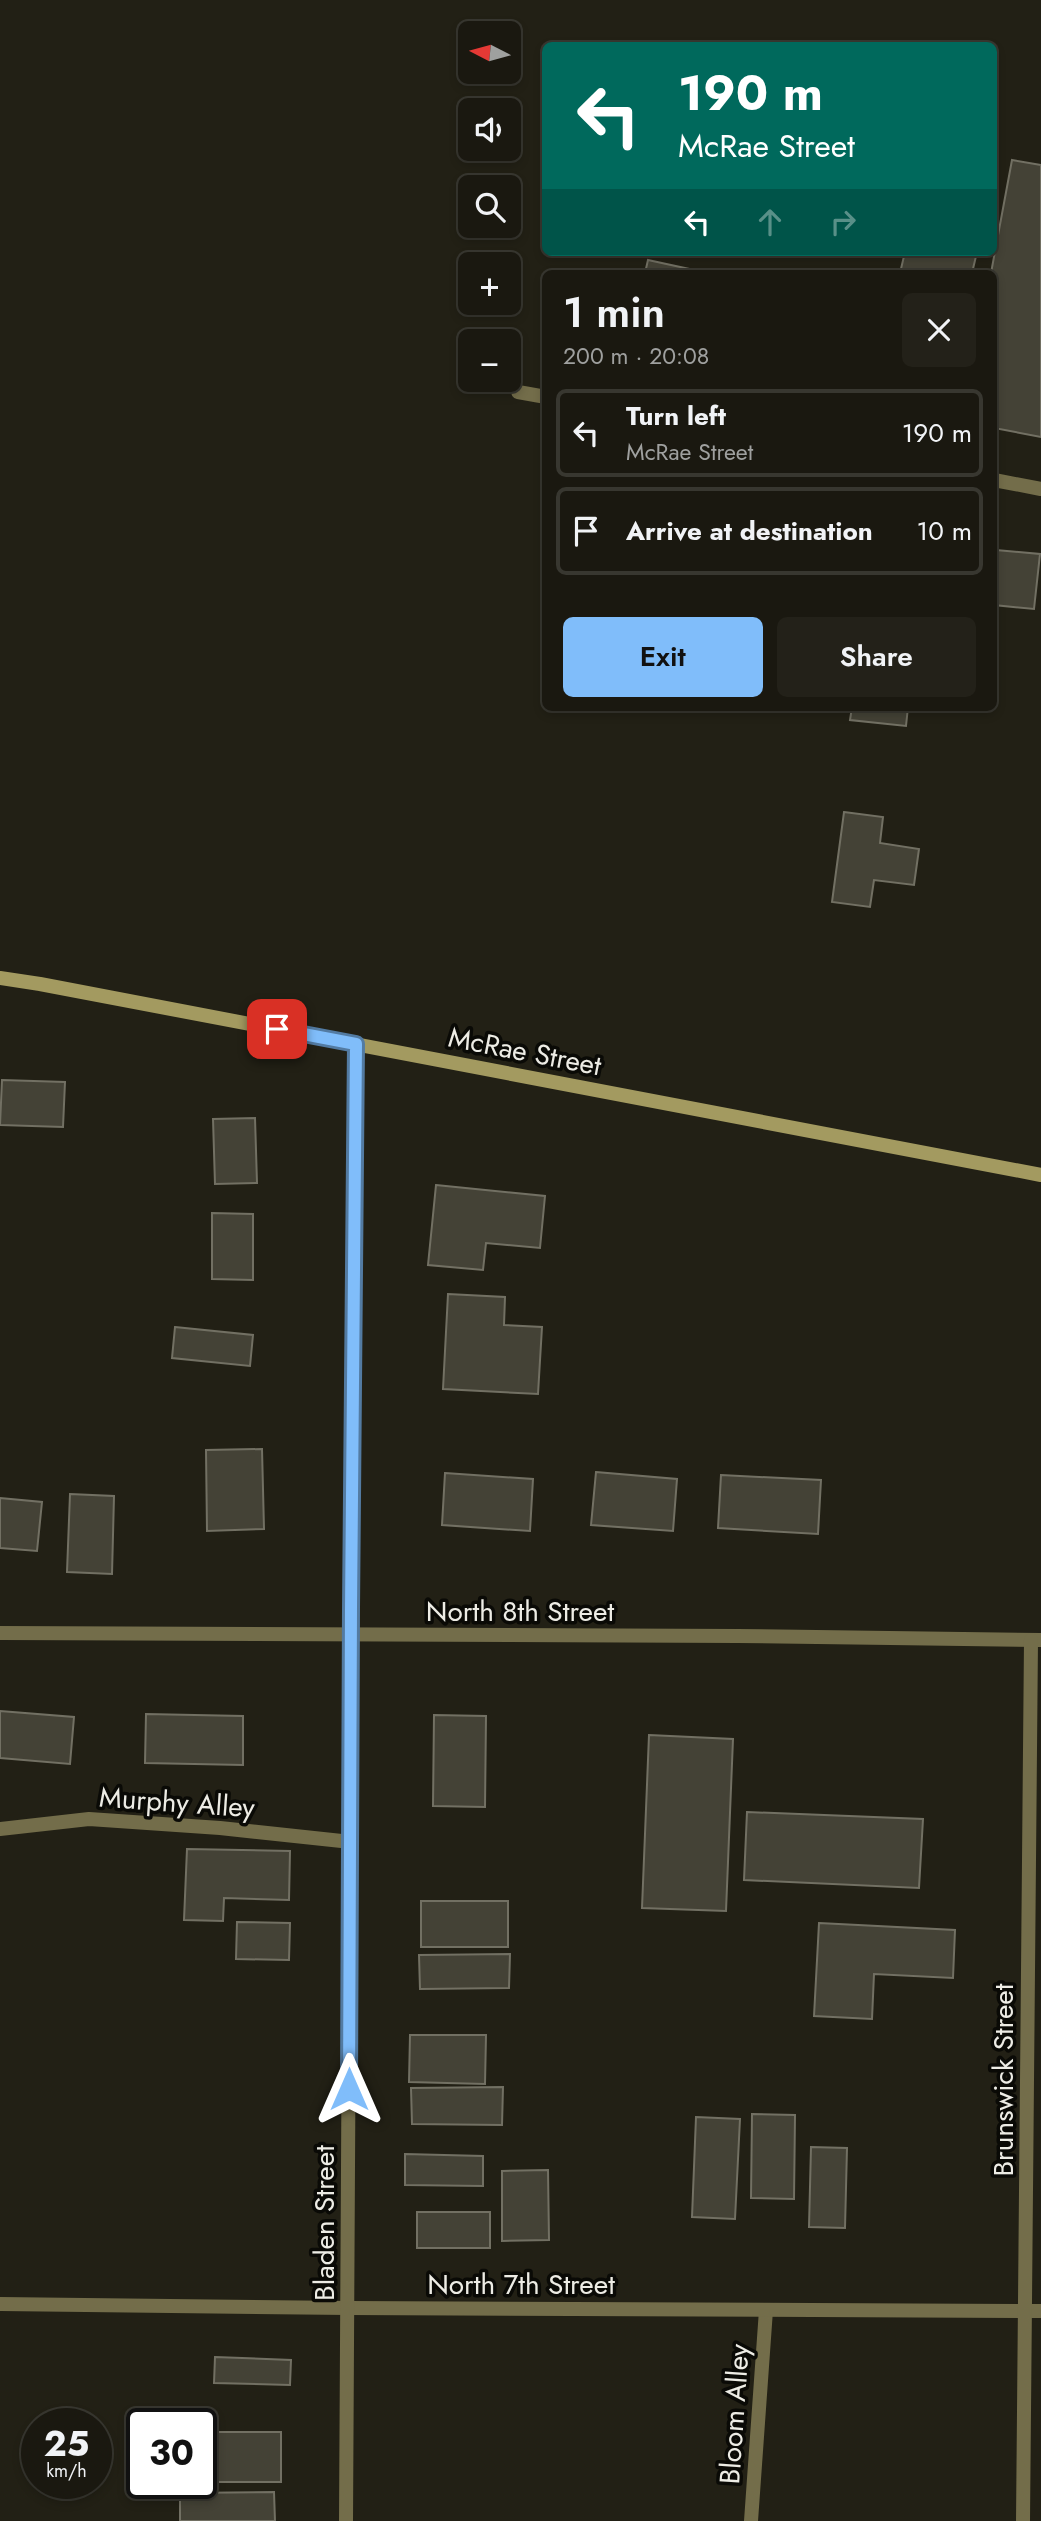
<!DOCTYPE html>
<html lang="en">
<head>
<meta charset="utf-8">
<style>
  body { margin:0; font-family:Jost,sans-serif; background:#232119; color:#f1f3f6; height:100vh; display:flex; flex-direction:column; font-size:26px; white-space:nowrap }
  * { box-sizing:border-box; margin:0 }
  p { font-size:23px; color:#9fa09f }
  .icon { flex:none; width:38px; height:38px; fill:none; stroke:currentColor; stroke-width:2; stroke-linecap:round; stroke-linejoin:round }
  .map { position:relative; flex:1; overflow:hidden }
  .sheet { position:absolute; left:542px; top:270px; width:455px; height:441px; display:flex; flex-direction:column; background:#1a1810; border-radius:10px; box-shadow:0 4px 10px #0003,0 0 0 2px #383730 }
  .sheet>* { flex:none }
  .top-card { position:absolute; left:542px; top:42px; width:455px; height:214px; border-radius:10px; box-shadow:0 4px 10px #0003,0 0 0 2px #383730; background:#00695c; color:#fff; overflow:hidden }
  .needle { width:46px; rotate:276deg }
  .buttons { position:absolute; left:458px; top:21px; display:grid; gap:14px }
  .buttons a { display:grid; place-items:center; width:63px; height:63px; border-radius:10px; background:#1a1810; box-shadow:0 4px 10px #0003,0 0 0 2px #383730; font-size:35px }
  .speed { position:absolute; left:21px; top:2408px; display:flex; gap:14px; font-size:35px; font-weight:700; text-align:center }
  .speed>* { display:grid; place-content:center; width:91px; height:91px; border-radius:50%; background:#1a1810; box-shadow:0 4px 10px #0003,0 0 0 2px #383730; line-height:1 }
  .speed small { font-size:18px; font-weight:400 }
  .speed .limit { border:4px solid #111; border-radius:10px; background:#fff; color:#111 }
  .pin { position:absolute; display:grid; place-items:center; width:60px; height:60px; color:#fff; margin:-30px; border-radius:14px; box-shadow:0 4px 10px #0006 }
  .me { position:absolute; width:77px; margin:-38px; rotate:0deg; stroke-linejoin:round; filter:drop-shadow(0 0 5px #0008) }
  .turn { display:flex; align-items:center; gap:24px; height:147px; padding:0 21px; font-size:32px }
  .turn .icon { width:91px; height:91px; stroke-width:2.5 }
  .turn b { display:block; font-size:49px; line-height:60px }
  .lanes { display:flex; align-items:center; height:66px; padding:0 21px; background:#0003; justify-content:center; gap:35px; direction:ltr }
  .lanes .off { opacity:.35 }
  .round { display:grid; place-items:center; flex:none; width:74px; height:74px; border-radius:10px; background:#232119 }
  .summary { display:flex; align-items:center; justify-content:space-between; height:119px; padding:0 21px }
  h1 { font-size:42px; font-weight:600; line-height:52px }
  .button { display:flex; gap:14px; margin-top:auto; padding:14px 21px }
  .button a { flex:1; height:80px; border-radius:10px; background:#80bdfa; color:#111; font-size:28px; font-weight:600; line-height:80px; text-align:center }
  .button a+a { background:#232119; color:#f1f3f6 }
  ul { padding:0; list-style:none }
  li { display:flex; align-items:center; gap:21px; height:88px; margin:0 14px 10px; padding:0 7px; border:4px solid #383730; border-radius:10px }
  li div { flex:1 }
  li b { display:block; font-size:26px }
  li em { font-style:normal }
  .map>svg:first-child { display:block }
  .building { fill:#444236; stroke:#727063; stroke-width:2 }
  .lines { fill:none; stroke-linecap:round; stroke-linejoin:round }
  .lane { stroke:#736d4a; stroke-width:14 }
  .street { stroke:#736d4a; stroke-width:14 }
  .secondary { stroke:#a39a60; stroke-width:14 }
  .route-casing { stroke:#537ba2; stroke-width:18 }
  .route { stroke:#80bdfa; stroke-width:12 }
  .labels { text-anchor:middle; stroke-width:7; stroke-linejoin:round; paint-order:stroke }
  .street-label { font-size:28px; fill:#edece5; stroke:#0a0a06 }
</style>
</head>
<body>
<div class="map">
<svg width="1041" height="2521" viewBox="0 0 1041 2521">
  <rect width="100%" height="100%" fill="#222015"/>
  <g class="building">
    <polygon points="1012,160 1041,165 1041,437 994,428 994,273 991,273"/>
    <polygon points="905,252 977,252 972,273 900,273"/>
    <polygon points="648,260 708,273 645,273"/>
    <polygon points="996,550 1040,554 1034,609 994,605"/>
    <polygon points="852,707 908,707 906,726 850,720"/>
    <polygon points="844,812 883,817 880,843 919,849 914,885 874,880 870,907 832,902"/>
    <polygon points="2,1080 65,1082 63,1127 0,1125"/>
    <polygon points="255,1118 257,1183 215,1184 213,1119"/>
    <polygon points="436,1185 545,1196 540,1248 486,1243 483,1270 428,1265"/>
    <polygon points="212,1213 253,1214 253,1280 212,1279"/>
    <polygon points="448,1294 505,1297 504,1325 542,1327 538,1394 443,1389"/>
    <polygon points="175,1327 253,1335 250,1366 172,1358"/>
    <polygon points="262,1449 264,1529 207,1531 206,1450"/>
    <polygon points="596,1472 677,1479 673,1531 591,1525"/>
    <polygon points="445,1473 533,1479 530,1531 442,1525"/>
    <polygon points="721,1475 821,1480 818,1534 718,1528"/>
    <polygon points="70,1494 114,1496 112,1574 67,1572"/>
    <polygon points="0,1498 42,1502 37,1551 0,1548"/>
    <polygon points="0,1711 74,1717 70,1764 0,1758"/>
    <polygon points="146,1714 243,1716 243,1765 145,1763"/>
    <polygon points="434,1715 486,1716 485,1807 433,1806"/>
    <polygon points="649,1735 733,1739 726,1911 642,1908"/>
    <polygon points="747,1812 923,1819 919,1888 744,1880"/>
    <polygon points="187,1849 290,1851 289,1900 224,1898 223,1921 184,1920"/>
    <rect x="421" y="1901" width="87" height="46"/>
    <polygon points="237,1922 290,1923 289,1960 236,1959"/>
    <polygon points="819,1923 955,1930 953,1978 874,1974 872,2019 814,2016"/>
    <polygon points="510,1954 509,1988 420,1989 419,1955"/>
    <polygon points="410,2035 486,2035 485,2084 409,2082"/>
    <polygon points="503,2087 502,2125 412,2124 411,2088"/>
    <polygon points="752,2114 795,2115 794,2199 751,2198"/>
    <polygon points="696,2117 740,2119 735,2219 692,2217"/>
    <polygon points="811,2147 847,2148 845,2228 809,2227"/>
    <polygon points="405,2154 483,2156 483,2186 405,2185"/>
    <polygon points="548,2170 549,2240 502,2241 502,2171"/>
    <rect x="417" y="2212" width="73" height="36"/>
    <polygon points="215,2357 291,2360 290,2385 214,2383"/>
    <rect x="201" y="2432" width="80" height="50"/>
    <polygon points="274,2492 275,2521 180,2521 180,2493"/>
  </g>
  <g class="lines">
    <g class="lane">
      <polyline points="0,1829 89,1819 220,1828 351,1842"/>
      <polyline points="751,2521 766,2310"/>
    </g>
    <g class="street">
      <polyline points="518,392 546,397"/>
      <polyline points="994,480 1041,489"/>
      <polyline points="0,1633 737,1636 1041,1640"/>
      <polyline points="0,2304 348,2308 1041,2311"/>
      <polyline points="346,2521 351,1636 356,1044"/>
      <polyline points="1023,2521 1031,1640"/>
    </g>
    <polyline class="secondary" points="0,978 40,984 1041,1175"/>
  </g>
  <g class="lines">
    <g class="route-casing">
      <polyline id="route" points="277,1029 356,1044 351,1609 349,2089"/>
    </g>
    <use href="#route" class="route"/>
  </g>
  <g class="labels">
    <g class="street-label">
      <text transform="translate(525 1051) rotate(11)" y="10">McRae Street</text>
      <text x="520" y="1621">North 8th Street</text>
      <text transform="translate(177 1802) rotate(4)" y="10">Murphy Alley</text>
      <text transform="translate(1003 2080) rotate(-90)" y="10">Brunswick Street</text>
      <text transform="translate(324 2223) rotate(-90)" y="10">Bladen Street</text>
      <text x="521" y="2294">North 7th Street</text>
      <text transform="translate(734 2414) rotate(-86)" y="10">Bloom Alley</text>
    </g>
  </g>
</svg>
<div class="buttons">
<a><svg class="needle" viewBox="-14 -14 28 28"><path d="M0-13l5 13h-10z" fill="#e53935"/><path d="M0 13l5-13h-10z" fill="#9fa09f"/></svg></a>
<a><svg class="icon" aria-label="sound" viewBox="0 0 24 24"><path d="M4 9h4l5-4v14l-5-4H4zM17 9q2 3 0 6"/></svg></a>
<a><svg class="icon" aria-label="search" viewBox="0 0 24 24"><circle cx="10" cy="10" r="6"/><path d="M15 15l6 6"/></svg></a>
<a>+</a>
<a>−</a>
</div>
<div class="speed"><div>25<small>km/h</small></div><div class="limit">30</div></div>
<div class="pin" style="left:277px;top:1029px;background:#d93025"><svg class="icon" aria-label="arrive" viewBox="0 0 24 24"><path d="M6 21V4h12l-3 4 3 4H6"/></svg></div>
<svg class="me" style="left:349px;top:2089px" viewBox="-20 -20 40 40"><path d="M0-17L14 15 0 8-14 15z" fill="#80bdfa" stroke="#fff" stroke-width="4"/></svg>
<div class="top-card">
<div class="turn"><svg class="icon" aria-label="left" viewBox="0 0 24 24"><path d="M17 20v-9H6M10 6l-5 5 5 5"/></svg><div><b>190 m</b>McRae Street</div></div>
<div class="lanes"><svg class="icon" aria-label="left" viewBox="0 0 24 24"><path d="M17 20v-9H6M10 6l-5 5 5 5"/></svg><svg class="icon off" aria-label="ahead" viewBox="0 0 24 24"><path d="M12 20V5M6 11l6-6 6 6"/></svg><svg class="icon off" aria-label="right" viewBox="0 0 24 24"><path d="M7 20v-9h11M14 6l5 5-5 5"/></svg></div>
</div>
<section class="sheet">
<div class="summary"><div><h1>1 min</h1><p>200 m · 20:08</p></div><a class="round"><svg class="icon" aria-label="close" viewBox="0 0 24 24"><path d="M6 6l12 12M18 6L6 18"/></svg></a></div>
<ul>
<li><svg class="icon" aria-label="left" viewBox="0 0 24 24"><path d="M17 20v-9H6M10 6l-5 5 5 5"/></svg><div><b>Turn left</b><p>McRae Street</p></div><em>190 m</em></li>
<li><svg class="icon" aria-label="arrive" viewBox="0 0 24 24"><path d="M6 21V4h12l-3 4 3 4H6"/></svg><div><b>Arrive at destination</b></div><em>10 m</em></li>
</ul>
<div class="button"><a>Exit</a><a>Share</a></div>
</section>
</div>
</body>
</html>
